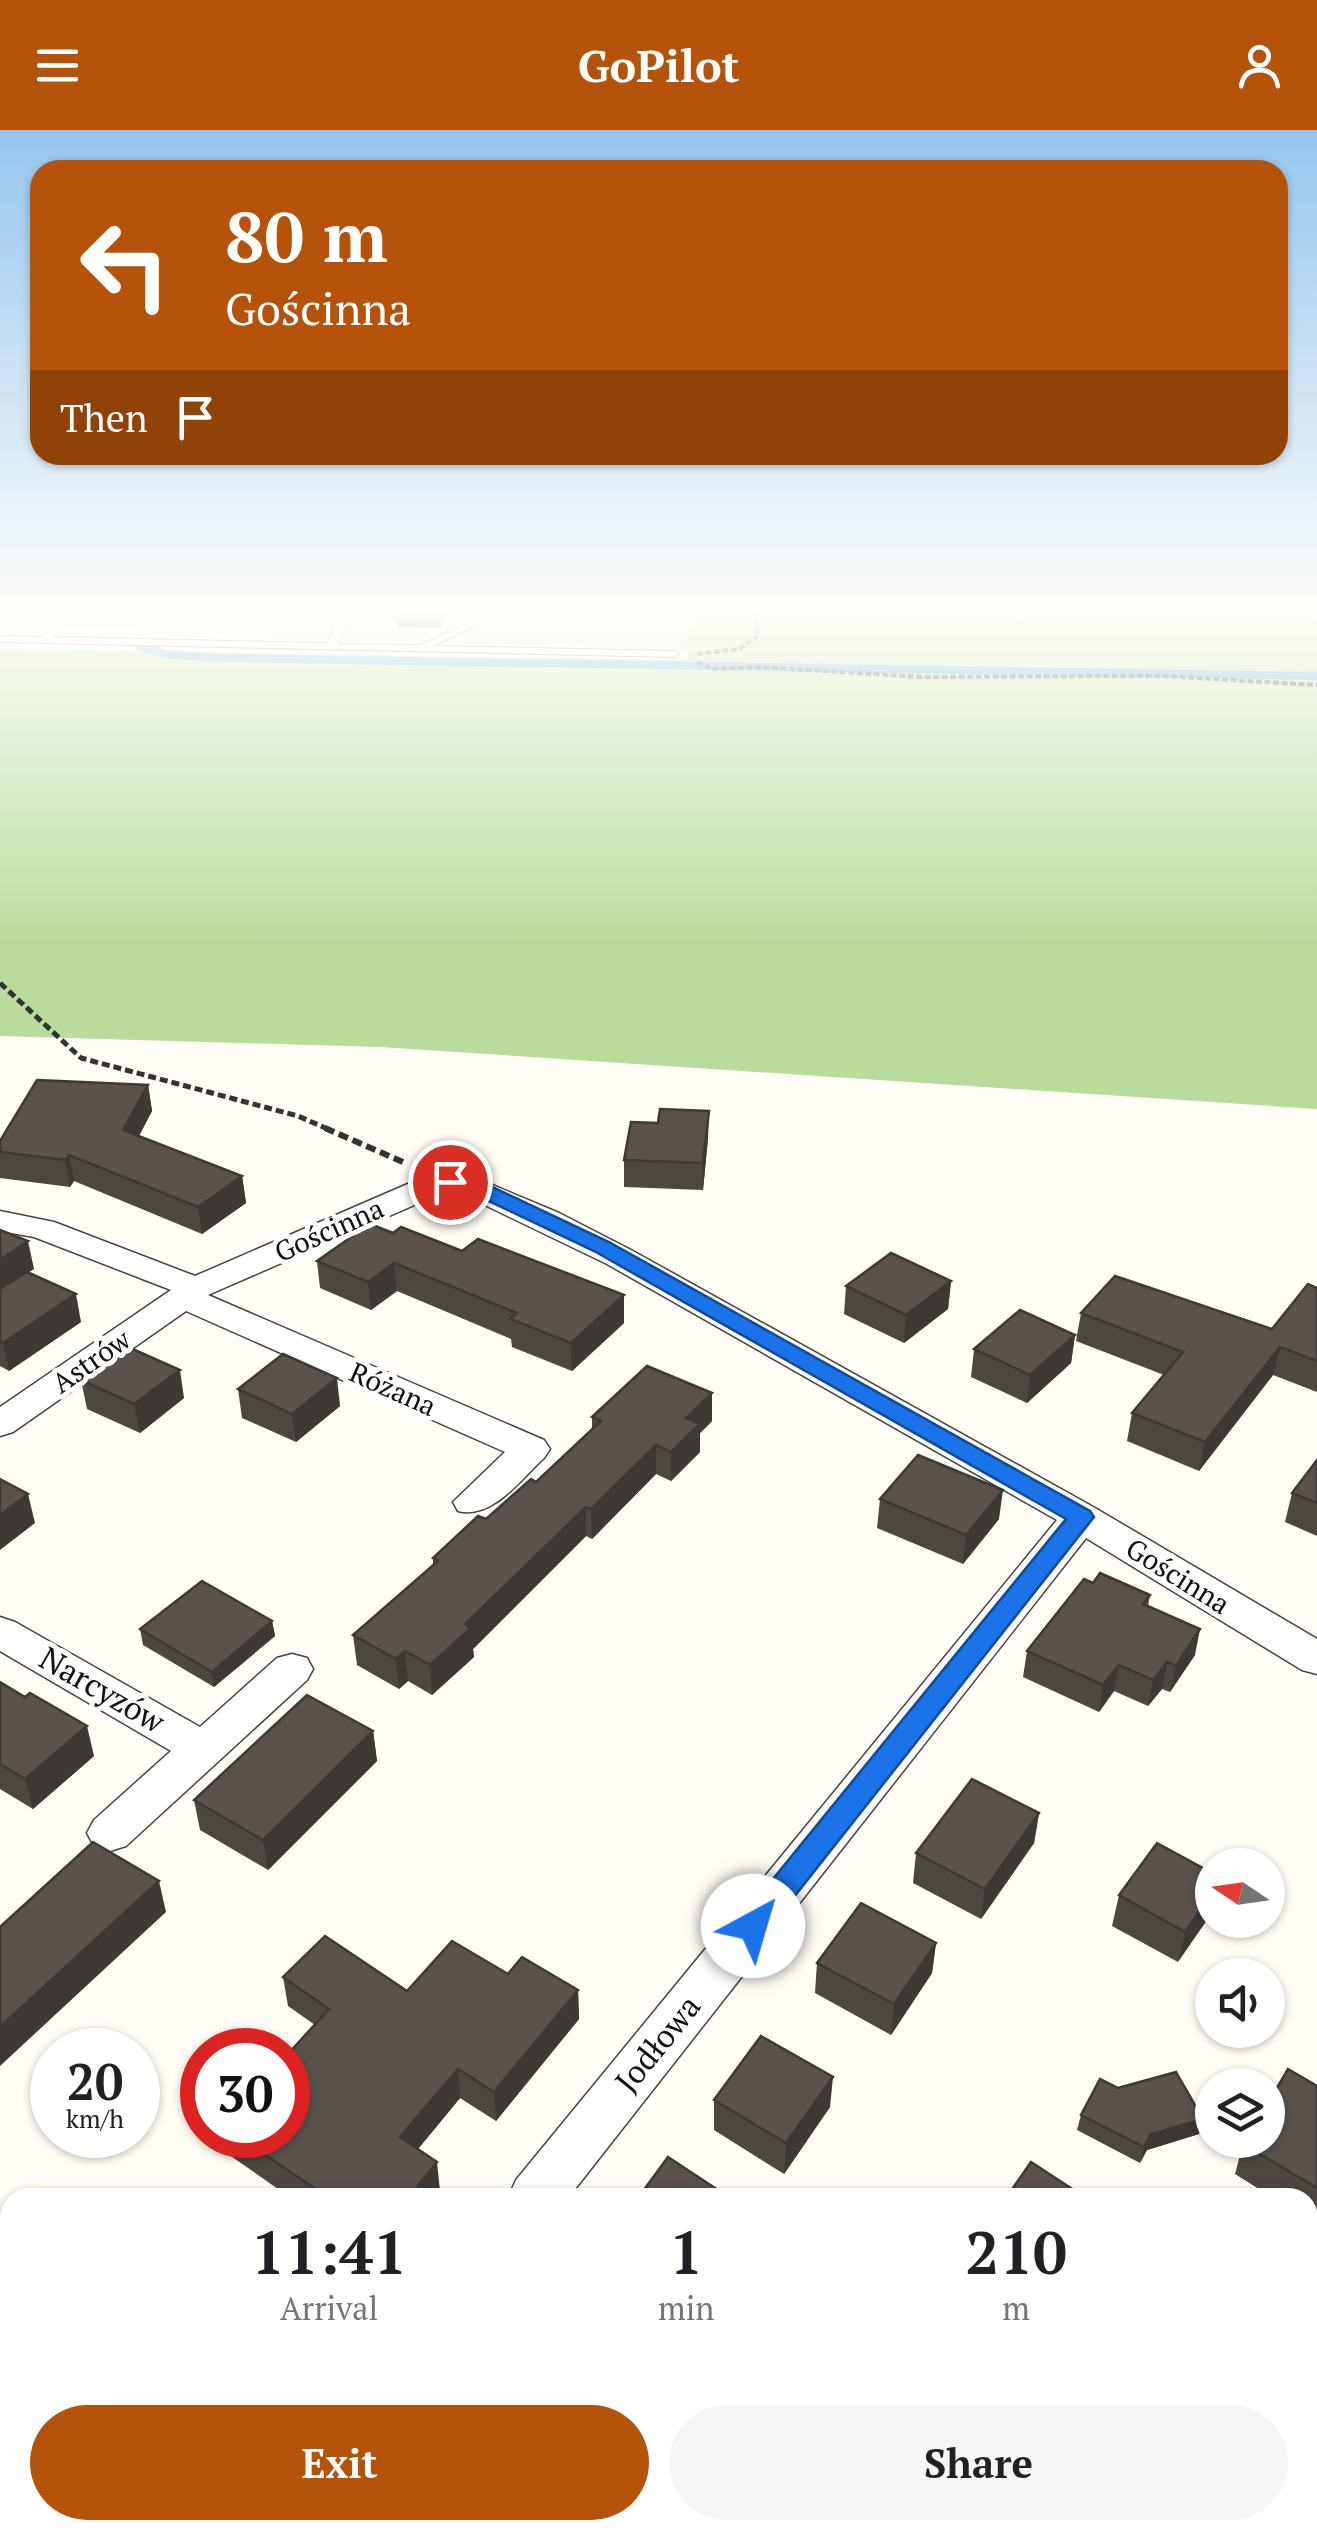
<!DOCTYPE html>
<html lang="en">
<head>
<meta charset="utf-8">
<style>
  body { margin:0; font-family:"PT Serif",serif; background:#f6f6f6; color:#202124; height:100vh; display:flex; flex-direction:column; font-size:38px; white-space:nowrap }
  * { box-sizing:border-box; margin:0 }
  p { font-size:32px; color:#757577 }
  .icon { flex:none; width:55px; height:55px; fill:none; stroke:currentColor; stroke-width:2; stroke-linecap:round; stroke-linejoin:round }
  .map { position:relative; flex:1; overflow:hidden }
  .sheet { position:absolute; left:0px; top:2058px; width:1318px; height:352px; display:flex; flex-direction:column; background:#fff; border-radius:30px 30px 0 0; box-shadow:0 2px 8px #0004 }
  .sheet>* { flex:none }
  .guide { position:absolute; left:30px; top:30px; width:1258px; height:305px; border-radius:30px; box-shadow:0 2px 8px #0004; background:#b45309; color:#fff; overflow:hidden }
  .needle { width:65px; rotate:283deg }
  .tools { position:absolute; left:1195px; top:1718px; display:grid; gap:20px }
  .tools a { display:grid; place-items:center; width:90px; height:90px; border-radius:50%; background:#fff; box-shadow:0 2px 8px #0004; font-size:50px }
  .speed { position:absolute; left:30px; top:1898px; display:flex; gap:20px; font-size:50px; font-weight:700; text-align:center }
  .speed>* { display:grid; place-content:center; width:130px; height:130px; border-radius:50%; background:#fff; box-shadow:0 2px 8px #0004; line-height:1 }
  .speed small { font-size:25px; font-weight:400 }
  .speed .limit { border:15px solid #d22; background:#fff; color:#111 }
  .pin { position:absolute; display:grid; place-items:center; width:85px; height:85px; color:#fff; margin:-42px; border:5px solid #fff; border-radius:50%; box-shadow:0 2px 10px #0007 }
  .me { position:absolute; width:110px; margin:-55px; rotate:39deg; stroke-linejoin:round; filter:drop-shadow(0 0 8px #0008) }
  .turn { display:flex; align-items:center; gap:35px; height:210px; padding:0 30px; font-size:45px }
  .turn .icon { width:130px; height:130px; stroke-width:2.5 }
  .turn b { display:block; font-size:70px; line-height:85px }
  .then { display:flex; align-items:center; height:95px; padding:0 30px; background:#0003; gap:20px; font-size:38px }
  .eta { display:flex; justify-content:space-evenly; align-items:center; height:170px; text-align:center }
  .eta b { font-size:60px; font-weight:700; line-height:70px }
  .cta { display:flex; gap:20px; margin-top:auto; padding:20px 30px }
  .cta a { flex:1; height:115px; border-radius:60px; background:#b45309; color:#fff; font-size:40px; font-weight:700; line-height:115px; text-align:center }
  .cta a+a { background:#f6f6f6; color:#202124 }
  header { display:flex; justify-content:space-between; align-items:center; height:130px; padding:0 30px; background:#b45309; color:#fff; font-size:45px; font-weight:700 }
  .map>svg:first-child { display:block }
  .industrial { fill:#eee6ef }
  .forest { fill:#b9dc9c }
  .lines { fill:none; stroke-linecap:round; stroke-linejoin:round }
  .stream { stroke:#3f96cf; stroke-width:8 }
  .service-casing { stroke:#444; stroke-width:2 }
  .minor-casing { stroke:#444; stroke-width:3 }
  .path-far2 { stroke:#333; stroke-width:4; stroke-dasharray:6 2.5; stroke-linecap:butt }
  .path-far1 { stroke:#333; stroke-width:5; stroke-dasharray:8 4; stroke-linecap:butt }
  .path { stroke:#333; stroke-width:6; stroke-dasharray:10 5; stroke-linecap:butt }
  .service { fill:#fff; fill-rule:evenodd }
  .minor { fill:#fff; fill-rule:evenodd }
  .wall { fill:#4d4742 }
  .shaded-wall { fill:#3f3936 }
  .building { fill:#5a524d; stroke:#3f3936; stroke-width:2.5 }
  .route { fill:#1a73e8; stroke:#114b97; stroke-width:2.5 }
  .labels { text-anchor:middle; stroke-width:10; stroke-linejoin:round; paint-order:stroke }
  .street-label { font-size:28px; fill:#111; stroke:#fff }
  .near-street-label { font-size:32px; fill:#111; stroke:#fff }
</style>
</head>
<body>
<header><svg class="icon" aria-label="menu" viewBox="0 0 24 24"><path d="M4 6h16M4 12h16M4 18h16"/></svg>GoPilot<svg class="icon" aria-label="person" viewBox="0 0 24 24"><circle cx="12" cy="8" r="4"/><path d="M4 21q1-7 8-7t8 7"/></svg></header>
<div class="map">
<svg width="1317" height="2408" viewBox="0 0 1317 2408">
  <rect width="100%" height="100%" fill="#fffdf5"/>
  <polygon class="industrial" points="0,479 696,479 680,519 235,508 237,501 0,496"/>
  <polygon class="forest" points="696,479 1317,479 1317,979 380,917 0,906 0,519 681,530 688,527 688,523 680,519"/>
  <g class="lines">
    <polyline class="stream" points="140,517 167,524 219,528 1317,546"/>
    <g class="service-casing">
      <polygon id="service" points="69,479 80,479 53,507 328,513 340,479 350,479 338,514 421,515 495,479 508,479 433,516 675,521 680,524 675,527 0,512 0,506 42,507"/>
    </g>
    <g class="minor-casing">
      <g id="minor">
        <path d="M464,1043L559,1083L631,1120L1095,1378L1317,1509V1544L1302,1540L1086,1408L568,2068H508L516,2050L1057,1390L607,1134L460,1063L435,1066L208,1165L544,1310L550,1319L544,1328C521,1349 492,1390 458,1381L453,1372L505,1322L186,1181L13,1302L0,1306V1277L171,1160L34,1107L0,1101V1081L54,1092L195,1146L417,1050Z"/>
        <polygon points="0,1487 15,1492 200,1597 277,1528 292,1524 307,1528 313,1539 307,1550 126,1716 110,1721 94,1716 87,1703 94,1690 171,1621 0,1521"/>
        <polygon points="1317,2229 1317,2302 1308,2306 1308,2233"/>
        <polygon points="235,2400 300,2400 296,2408 231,2408"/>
        <polygon points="1214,2400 1276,2400 1272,2408 1210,2408"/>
      </g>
    </g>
    <g class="path-far2">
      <polyline points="697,524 739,519 758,506 754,479"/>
      <polyline points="697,532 713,539 758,537 922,547 1164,546 1317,555"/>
    </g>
    <polyline class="path-far1" points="0,853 81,928 298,986 330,1000"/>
    <polyline class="path" points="325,998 403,1032"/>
    <use href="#service" class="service"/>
    <use href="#minor" class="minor"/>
  </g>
  <g class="wall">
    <polygon points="395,479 449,479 441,498 397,497"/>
    <polygon points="148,955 152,981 139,1006 242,1046 246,1073 202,1104 74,1051 70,1057 0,1048 0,1011"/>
    <polygon points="658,993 708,1008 703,1060 624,1057 624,1030"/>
    <polygon points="370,1094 624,1193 572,1241 512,1217 511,1209 397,1161 371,1180 320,1158 317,1131"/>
    <polygon points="0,1100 34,1139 28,1142 81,1192 9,1241 0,1236"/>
    <polygon points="951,1151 948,1179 904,1213 844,1184 846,1156"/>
    <polygon points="1317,1158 1317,1262 1273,1245 1199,1341 1127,1311 1132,1283 1164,1245 1076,1211 1081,1183 1272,1199"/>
    <polygon points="1075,1205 1071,1233 1027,1273 971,1247 974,1219"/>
    <polygon points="81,1250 184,1268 140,1303 87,1279"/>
    <polygon points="238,1259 340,1276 296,1312 242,1288"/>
    <polygon points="712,1263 712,1291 700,1303 700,1322 671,1351 656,1344 592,1409 586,1406 473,1519 474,1527 432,1565 408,1551 399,1559 357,1535 353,1505 433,1435 433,1428 536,1352 592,1300 592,1287"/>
    <polygon points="1317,1330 1317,1406 1285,1392 1292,1363"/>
    <polygon points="880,1369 999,1389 963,1434 877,1398"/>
    <polygon points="1093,1453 1150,1465 1148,1476 1195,1525 1170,1562 1162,1559 1148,1576 1114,1561 1099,1582 1023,1547 1027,1521"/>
    <polygon points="272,1491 275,1506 214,1557 143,1515 140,1499"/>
    <polygon points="0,1552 94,1626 33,1679 0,1659"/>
    <polygon points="373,1601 377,1631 268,1740 200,1700 194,1670"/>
    <polygon points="1039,1683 1034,1713 981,1789 913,1753 916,1723"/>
    <polygon points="1212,1743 1178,1832 1112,1796 1119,1765"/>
    <polygon points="936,1813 932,1843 891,1905 815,1863 817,1833"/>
    <polygon points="508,1844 578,1860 579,1889 496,1991 460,1968 418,2019 440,2061 435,2068 291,2068 228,2024 224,2005 288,2005 315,1895 288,1876 283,1847 407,1861"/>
    <polygon points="1317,1956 1317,2094 1308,2088 1308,2068 1273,2068 1235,2044 1243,2014"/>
    <polygon points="1118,1958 1203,1989 1199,2004 1147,2020 1140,2033 1077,2000 1081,1985"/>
    <polygon points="714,1970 830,1977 784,2044 714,2000"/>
    <polygon points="471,2400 616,2400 611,2408 481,2408"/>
  </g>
  <g class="shaded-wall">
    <polygon points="440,479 449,479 441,498"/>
    <polygon points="148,955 152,981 128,1026 123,1000"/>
    <polygon points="709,981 708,1008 703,1060 703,1033"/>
    <polygon points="69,1025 74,1051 70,1057 65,1030"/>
    <polygon points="242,1046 246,1073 202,1104 198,1077"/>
    <polygon points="28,1111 34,1139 0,1162 0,1130"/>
    <polygon points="394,1133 397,1161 371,1180 368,1152"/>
    <polygon points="951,1151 948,1179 904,1213 906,1185"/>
    <polygon points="76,1164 81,1192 9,1241 3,1213"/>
    <polygon points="624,1165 624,1193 572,1241 571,1213"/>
    <polygon points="1075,1205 1071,1233 1027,1273 1030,1245"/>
    <polygon points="1280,1217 1273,1245 1199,1341 1205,1312"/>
    <polygon points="180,1240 184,1268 140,1303 134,1274"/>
    <polygon points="337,1248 340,1276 296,1312 292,1284"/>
    <polygon points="712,1263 712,1291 700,1303 700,1322 671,1351 671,1322 686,1288"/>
    <polygon points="656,1315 656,1344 592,1409 591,1379"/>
    <polygon points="1003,1360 999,1389 963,1434 966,1405"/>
    <polygon points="28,1364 35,1393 0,1420 0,1385"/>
    <polygon points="586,1377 586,1406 473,1519 474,1527 432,1565 430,1535 465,1494"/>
    <polygon points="272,1491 275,1506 214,1557 212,1542"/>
    <polygon points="1200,1499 1195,1525 1170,1562 1176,1536"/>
    <polygon points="405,1521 408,1551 399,1559 396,1529"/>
    <polygon points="1167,1532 1162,1559 1148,1576 1153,1550"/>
    <polygon points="1119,1535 1114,1561 1099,1582 1103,1555"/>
    <polygon points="87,1596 94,1626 33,1679 25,1649"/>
    <polygon points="373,1601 377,1631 268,1740 263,1710"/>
    <polygon points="1039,1683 1034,1713 981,1789 985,1759"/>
    <polygon points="159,1751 166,1782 0,1936 0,1897"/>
    <polygon points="1212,1763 1212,1783 1178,1832 1185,1802"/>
    <polygon points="936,1813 932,1843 891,1905 894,1874"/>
    <polygon points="578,1860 579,1889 496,1991 494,1962"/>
    <polygon points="458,1939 460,1968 404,2036 400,2007"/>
    <polygon points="833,1947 830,1977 784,2044 786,2013"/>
    <polygon points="1203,1989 1199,2004 1147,2020 1140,2033 1144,2017 1151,2004"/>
    <polygon points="437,2032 440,2061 435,2068 408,2068"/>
    <polygon points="596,2400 616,2400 611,2408 590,2408"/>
  </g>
  <g class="building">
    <polygon points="37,950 148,955 123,1000 242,1046 198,1077 69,1025 65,1030 0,1022 0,1011"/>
    <polygon points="660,979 709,981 703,1033 624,1030 631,992 658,993"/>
    <polygon points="370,1094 393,1103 401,1097 462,1121 478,1109 624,1165 571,1213 510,1189 517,1183 394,1133 368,1152 317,1131"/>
    <polygon points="0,1100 28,1111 0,1130"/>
    <polygon points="891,1123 951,1151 906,1185 846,1156"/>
    <polygon points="27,1142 76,1164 3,1213 0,1211 0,1159"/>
    <polygon points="1115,1146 1272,1199 1308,1154 1317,1158 1317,1231 1280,1217 1205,1312 1132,1283 1183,1222 1081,1183"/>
    <polygon points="1020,1180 1075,1205 1030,1245 974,1219"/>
    <polygon points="128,1217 180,1240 134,1274 81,1250"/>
    <polygon points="283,1224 337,1248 292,1284 238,1259"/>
    <polygon points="647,1236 712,1263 686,1288 700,1294 671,1322 656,1315 591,1379 586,1377 465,1494 471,1498 430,1535 405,1521 396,1529 353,1505 438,1431 433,1428 478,1386 486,1389 531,1349 536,1352 601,1291 592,1287"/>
    <polygon points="918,1325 1003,1360 966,1405 880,1369"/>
    <polygon points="1317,1330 1317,1373 1292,1363"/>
    <polygon points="0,1349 28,1364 0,1385"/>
    <polygon points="1100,1443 1150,1465 1143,1474 1200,1499 1176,1536 1167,1532 1153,1550 1119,1535 1103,1555 1027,1521 1084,1449 1093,1453"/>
    <polygon points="202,1451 272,1491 212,1542 140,1499"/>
    <polygon points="0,1552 25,1567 30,1563 87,1596 25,1649 0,1634"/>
    <polygon points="307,1565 373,1601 263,1710 194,1670"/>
    <polygon points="972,1649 1039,1683 985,1759 916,1723"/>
    <polygon points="93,1712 159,1751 0,1897 0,1797"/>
    <polygon points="1157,1713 1212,1743 1212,1763 1185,1802 1119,1765"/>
    <polygon points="861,1773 936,1813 894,1874 817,1833"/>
    <polygon points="325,1806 407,1861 452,1811 508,1844 522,1827 578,1860 494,1962 458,1939 400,2007 437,2032 408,2068 329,2068 236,2005 288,2005 288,1924 329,1879 283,1847"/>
    <polygon points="761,1906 833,1947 786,2013 714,1970"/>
    <polygon points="1288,1939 1317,1956 1317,2058 1243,2014 1246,2010 1268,2010 1268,1973"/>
    <polygon points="1176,1942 1203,1989 1151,2004 1144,2017 1081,1985 1100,1949 1118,1958"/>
    <polygon points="668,2027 730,2068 638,2068"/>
    <polygon points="1031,2032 1086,2068 1006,2068"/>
    <polygon points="504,2400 596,2400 590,2408 515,2408"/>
    <polygon points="983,2400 1001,2400 1013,2408 979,2408"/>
  </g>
  <linearGradient id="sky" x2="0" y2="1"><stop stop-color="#95c6ee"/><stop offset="0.59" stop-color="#fffefa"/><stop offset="1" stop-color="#fffefa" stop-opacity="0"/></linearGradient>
  <rect width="1317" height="816" fill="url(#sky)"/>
  <polygon class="route" points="450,1046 486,1054 609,1112 1090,1381 1094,1387 764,1805 753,1809 742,1805 737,1796 742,1787 1066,1389 594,1121 472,1063 443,1056 440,1052"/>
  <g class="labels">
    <g class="street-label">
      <text transform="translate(329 1100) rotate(-24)" y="10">Gościnna</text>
      <text transform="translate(91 1231) rotate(-35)" y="10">Astrów</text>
      <text transform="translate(393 1259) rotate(24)" y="10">Różana</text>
      <text transform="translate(1178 1446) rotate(32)" y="10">Gościnna</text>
    </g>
    <g class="near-street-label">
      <text transform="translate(102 1560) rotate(30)" y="11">Narcyzów</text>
      <text transform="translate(658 1914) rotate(-51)" y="11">Jodłowa</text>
    </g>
  </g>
</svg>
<div class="tools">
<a><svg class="needle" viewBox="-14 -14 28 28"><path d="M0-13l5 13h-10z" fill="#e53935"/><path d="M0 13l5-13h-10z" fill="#757577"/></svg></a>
<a><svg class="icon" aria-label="sound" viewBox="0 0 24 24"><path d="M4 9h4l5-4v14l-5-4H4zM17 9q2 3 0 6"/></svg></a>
<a><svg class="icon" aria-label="layers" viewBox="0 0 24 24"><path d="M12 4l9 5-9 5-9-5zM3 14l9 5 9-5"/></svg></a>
</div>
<div class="speed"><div>20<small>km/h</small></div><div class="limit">30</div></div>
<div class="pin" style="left:450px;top:1052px;background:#d93025"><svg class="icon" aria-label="arrive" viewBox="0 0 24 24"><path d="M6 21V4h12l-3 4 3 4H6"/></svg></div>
<svg class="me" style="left:753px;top:1796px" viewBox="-20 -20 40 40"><circle r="19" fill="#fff"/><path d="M0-13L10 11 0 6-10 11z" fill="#1a73e8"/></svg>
<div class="guide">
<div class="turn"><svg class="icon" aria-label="left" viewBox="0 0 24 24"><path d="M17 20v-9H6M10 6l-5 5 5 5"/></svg><div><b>80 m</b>Gościnna</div></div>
<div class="then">Then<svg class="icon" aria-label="arrive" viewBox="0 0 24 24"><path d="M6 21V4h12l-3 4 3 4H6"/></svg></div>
</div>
<section class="sheet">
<div class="eta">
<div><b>11:41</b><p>Arrival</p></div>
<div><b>1</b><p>min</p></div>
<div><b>210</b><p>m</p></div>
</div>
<div class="cta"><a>Exit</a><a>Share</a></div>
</section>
</div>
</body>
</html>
